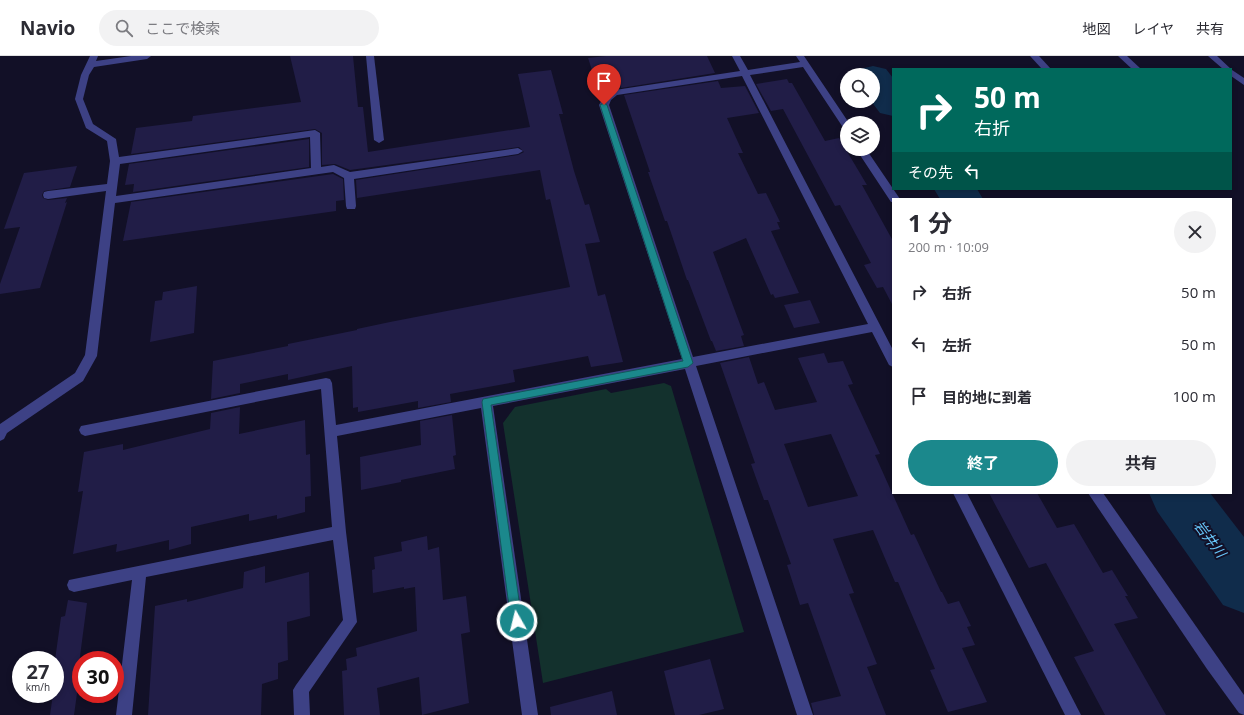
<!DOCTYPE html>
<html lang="ja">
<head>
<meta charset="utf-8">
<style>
  body { margin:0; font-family:"Open Sans","Noto Sans JP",sans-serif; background:#f2f2f3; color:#2b2b33; height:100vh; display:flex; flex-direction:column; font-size:15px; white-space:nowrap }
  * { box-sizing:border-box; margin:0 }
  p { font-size:13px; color:#7c7c81 }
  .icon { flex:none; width:22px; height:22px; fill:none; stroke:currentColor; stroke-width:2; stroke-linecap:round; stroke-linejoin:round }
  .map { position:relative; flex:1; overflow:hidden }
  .drawer { position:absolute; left:892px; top:142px; width:340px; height:296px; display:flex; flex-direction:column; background:#fff; border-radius:0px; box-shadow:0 2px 6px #0003 }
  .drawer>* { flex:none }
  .guide { position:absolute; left:892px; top:12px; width:340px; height:122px; border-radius:0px; box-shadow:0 2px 6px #0003; background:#00695c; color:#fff; overflow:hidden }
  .fabs { position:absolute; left:840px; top:12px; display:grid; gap:8px }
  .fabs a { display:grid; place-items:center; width:40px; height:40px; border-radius:50%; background:#fff; box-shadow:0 2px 6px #0003; font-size:20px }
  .speed { position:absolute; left:12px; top:595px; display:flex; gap:8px; font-size:20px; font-weight:700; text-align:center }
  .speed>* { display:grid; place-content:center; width:52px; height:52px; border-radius:50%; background:#fff; box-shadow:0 2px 6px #0003; line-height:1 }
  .speed small { font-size:10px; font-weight:400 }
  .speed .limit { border:6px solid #d22; background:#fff; color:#111 }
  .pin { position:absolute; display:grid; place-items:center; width:34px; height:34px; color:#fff; margin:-41px -17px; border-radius:50% 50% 50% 0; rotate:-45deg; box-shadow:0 0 4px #0007 }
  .pin .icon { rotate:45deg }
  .me { position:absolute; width:44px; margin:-22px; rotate:352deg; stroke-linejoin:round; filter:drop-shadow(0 0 3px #0008) }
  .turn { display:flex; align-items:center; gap:14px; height:84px; padding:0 16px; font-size:18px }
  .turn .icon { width:52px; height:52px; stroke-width:2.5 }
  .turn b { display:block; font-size:28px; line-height:34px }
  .then { display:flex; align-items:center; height:38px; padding:0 16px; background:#0003; gap:8px; font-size:15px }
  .round { display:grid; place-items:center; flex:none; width:42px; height:42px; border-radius:21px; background:#f2f2f3 }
  .head { display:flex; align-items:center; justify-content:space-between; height:68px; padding:0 16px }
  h1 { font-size:24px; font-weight:700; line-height:30px }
  .action { display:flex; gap:8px; margin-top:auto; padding:8px 16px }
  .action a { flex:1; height:46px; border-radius:24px; background:#1b888c; color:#fff; font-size:16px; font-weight:700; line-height:46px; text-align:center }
  .action a+a { background:#f2f2f3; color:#2b2b33 }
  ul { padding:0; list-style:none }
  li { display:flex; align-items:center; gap:12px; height:52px; padding:0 16px }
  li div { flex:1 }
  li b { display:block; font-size:15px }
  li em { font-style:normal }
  header { display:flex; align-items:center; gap:24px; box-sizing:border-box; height:56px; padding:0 20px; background:#fff; border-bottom:1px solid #e1e1e2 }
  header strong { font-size:19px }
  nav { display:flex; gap:22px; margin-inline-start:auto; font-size:14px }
  .search { width:280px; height:36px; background:#f2f2f3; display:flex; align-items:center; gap:10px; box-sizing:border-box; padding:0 14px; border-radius:22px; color:#7c7c81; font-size:15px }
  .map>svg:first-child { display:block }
  .green { fill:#13312d }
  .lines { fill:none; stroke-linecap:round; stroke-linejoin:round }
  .river { fill:#102c4b; fill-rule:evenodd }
  .building { fill:#211d47; fill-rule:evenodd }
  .lane { fill:#3d4185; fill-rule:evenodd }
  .street { fill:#3d4185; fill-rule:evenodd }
  .route { fill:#1b888c; stroke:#12585b }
  .labels { text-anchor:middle; stroke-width:4; stroke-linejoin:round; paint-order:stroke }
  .water-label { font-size:14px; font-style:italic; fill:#68c7fb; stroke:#121027 }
</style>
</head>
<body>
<header>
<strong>Navio</strong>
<div class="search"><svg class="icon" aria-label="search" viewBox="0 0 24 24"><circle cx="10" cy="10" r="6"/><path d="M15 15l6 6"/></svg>ここで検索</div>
<nav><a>地図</a><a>レイヤ</a><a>共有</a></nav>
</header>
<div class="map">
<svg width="1244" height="659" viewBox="0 0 1244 659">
  <rect width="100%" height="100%" fill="#121027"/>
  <polygon class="green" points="664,327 671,330 744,576 543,627 503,367 515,351 606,333 611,337"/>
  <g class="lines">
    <g class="river">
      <polygon points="873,10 886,13 893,22 893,60 880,57 871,45 873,45 873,19 856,19 860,13"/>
      <polygon points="934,133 977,133 983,143 940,143"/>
      <polygon points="1149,437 1210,437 1244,481 1244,557 1223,549 1157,455"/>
    </g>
  </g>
  <g class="building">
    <polygon points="290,0 353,0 358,51 363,51 368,96 530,71 518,18 551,14 563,58 559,58 574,115 585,149 589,148 600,186 585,188 598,240 605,238 623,306 591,311 588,300 513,314 515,326 450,338 451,346 418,352 418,345 358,356 358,351 353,352 352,310 288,324 288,318 240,328 240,337 211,343 213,305 288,290 288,288 357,274 357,273 390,266 570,231 550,143 546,144 540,114 357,142 356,124 518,99 524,96 519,91 350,114 335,108 322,109 322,77 315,73 131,98 136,72 192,65 193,60 301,46"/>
    <polygon points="606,0 707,0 715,17 621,32 617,20 595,23 588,2"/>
    <polygon points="787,23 789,27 792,27 825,85 839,82 867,129 862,129 893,185 893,250 883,231 877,232 864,209 871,207 840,149 835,150 783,53 771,55 756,28"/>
    <polygon points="718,25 721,32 745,30 759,57 727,62 743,97 738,97 758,138 766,137 780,166 777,166 780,173 771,175 799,237 775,242 773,238 771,239 746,182 713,196 744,279 741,280 744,290 716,295 712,285 711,285 688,224 687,224 667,165 665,165 648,116 650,116 624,39"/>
    <polygon points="309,83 309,111 133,136 134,128 125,129 129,108"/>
    <polygon points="77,110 70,131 44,135 42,139 43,142 48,144 67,142 65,147 67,146 40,232 0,238 0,228 20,171 4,173 24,117"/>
    <polygon points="333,118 343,123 344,144 336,145 336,155 123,185 131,146"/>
    <polygon points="197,230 194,277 150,286 155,245 162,244 163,236"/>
    <polygon points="810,244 820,267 794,272 784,249"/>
    <path d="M824,297L828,307L843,305L853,328L848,329L880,398L875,399L911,479L914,478L941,536H942L948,548L959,545L971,570L967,571L975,589L962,592L987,646L948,656L930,614L935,613L898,526H895L873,474L833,483L854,537L849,538L877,608L867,611L886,659H814L811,647L841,640L808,547L800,549L787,509L791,508L768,444H764L751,408L755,407L720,307L749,301L758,328L764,326L775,354L817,346L798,302ZM831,378L858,440L808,451L784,388Z"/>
    <polygon points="240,351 239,378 305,364 306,399 310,398 311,440 305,441 305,456 277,463 277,459 249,465 249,458 191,471 191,488 169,494 169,484 116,496 117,488 73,498 83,435 78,436 84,396 123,388 123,394 210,373 211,357"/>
    <polygon points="452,359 456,399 453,400 455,413 401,424 401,426 361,434 360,401 421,389 420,365"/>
    <polygon points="989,437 1037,437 1057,472 1074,468 1103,517 1112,514 1128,540 1125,540 1138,562 1114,568 1166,659 1105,659 1074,601 1094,595 1046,507 1029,512"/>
    <polygon points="427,480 428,494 439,491 443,544 466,540 470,576 461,578 469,647 422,659 419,621 377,632 380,659 344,659 342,615 347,614 346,603 357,600 356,592 417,575 415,531 404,533 404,531 373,537 372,514 375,513 374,501 402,495 401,486"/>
    <polygon points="265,510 265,527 309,516 310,560 287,566 288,604 278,607 278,623 262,628 261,659 148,659 155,550 187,543 187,546 243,532 244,516"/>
    <polygon points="68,544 87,547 77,623 79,623 74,659 50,659 53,638 55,638 55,625 58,604 55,604 61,561 65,560"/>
    <polygon points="710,603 724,653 699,659 675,659 664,615"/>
    <polygon points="612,635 617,659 551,659 550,651"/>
  </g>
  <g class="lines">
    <g class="lane">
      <polygon points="1030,0 1039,0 1051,13 1042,13"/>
      <polygon points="1118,0 1127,0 1141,13 1132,13"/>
      <polygon points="1208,0 1217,0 1232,14 1244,22 1244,29 1231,20 1231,13 1223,13"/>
    </g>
    <g class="street">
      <path d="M90,0H98L96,5L131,0H151L147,3L94,11L89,19L83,43L93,68L116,83L119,101L315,74L320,77L321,111L334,109L350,116L518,92L523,95L518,98L354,123L356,150L355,153H347L346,150L344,122L333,116L115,147L97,300L83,325L7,377L4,383L0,385V368L75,317L85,299L106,135L48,143L44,142L43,139L44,136L48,135L107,128L110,105L107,85L86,72L75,43L81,19ZM310,81L311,112L116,140L120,108Z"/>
      <polygon points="366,0 374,0 384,84 379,87 374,84"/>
      <path d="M732,0H740L748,14L800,6L796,0H804L849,67H847V74L844,73L803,11L750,19L893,294V311L889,309L872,276L696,310L813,659H797L685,313L493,350L538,659H522L481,352L337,380L346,476L357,566L309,636L310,659H294L293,634L296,629L343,564L333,484L146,521L132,659H116L132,524L74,536L69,534L67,529L69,524L332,471L321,333L85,380L81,378L79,374L81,370L326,322L330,323L332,327L336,369L682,303L599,49L604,40L615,34L740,15ZM742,20L868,268L693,301L609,49L611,44L617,39Z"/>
      <polygon points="856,93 866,93 900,143 893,143 893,146 891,146"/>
      <polygon points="953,437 967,437 1081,659 1065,659"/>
      <polygon points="1088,437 1103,437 1244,639 1244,659 1239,657 1207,613"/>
    </g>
  </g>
  <polygon class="route" points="604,47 607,49 693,307 688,311 491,349 522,565 521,569 517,570 513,569 511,565 482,346 483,343 683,305 600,49"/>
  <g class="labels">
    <g class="water-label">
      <text transform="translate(1210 483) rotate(53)" y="5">岩井川</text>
    </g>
  </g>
</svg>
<div class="fabs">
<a><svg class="icon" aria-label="search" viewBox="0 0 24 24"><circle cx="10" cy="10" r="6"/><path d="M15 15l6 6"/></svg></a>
<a><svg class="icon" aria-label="layers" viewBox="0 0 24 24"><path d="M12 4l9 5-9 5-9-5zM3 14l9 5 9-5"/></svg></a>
</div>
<div class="speed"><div>27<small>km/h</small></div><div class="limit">30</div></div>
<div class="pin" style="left:604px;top:49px;background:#d93025"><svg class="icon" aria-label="arrive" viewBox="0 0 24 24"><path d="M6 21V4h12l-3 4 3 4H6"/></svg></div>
<svg class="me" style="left:517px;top:565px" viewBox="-20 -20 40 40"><circle r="17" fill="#1b888c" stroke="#fff" stroke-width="3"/><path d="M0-11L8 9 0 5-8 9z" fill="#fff"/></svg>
<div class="guide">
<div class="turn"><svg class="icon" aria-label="right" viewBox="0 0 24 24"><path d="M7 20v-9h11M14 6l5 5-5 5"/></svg><div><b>50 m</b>右折</div></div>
<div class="then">その先<svg class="icon" aria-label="left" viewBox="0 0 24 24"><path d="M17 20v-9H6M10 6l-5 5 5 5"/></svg></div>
</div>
<section class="drawer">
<div class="head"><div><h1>1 分</h1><p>200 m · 10:09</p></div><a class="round"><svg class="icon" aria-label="close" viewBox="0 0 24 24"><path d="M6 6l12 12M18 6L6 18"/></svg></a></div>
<ul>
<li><svg class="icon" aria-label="right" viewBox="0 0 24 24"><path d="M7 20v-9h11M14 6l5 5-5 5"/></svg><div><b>右折</b></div><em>50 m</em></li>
<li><svg class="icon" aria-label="left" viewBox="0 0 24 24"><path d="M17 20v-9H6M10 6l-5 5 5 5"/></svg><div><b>左折</b></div><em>50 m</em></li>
<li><svg class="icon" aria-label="arrive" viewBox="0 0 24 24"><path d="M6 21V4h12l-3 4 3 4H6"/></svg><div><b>目的地に到着</b></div><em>100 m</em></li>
</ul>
<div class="action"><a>終了</a><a>共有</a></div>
</section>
</div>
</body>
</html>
